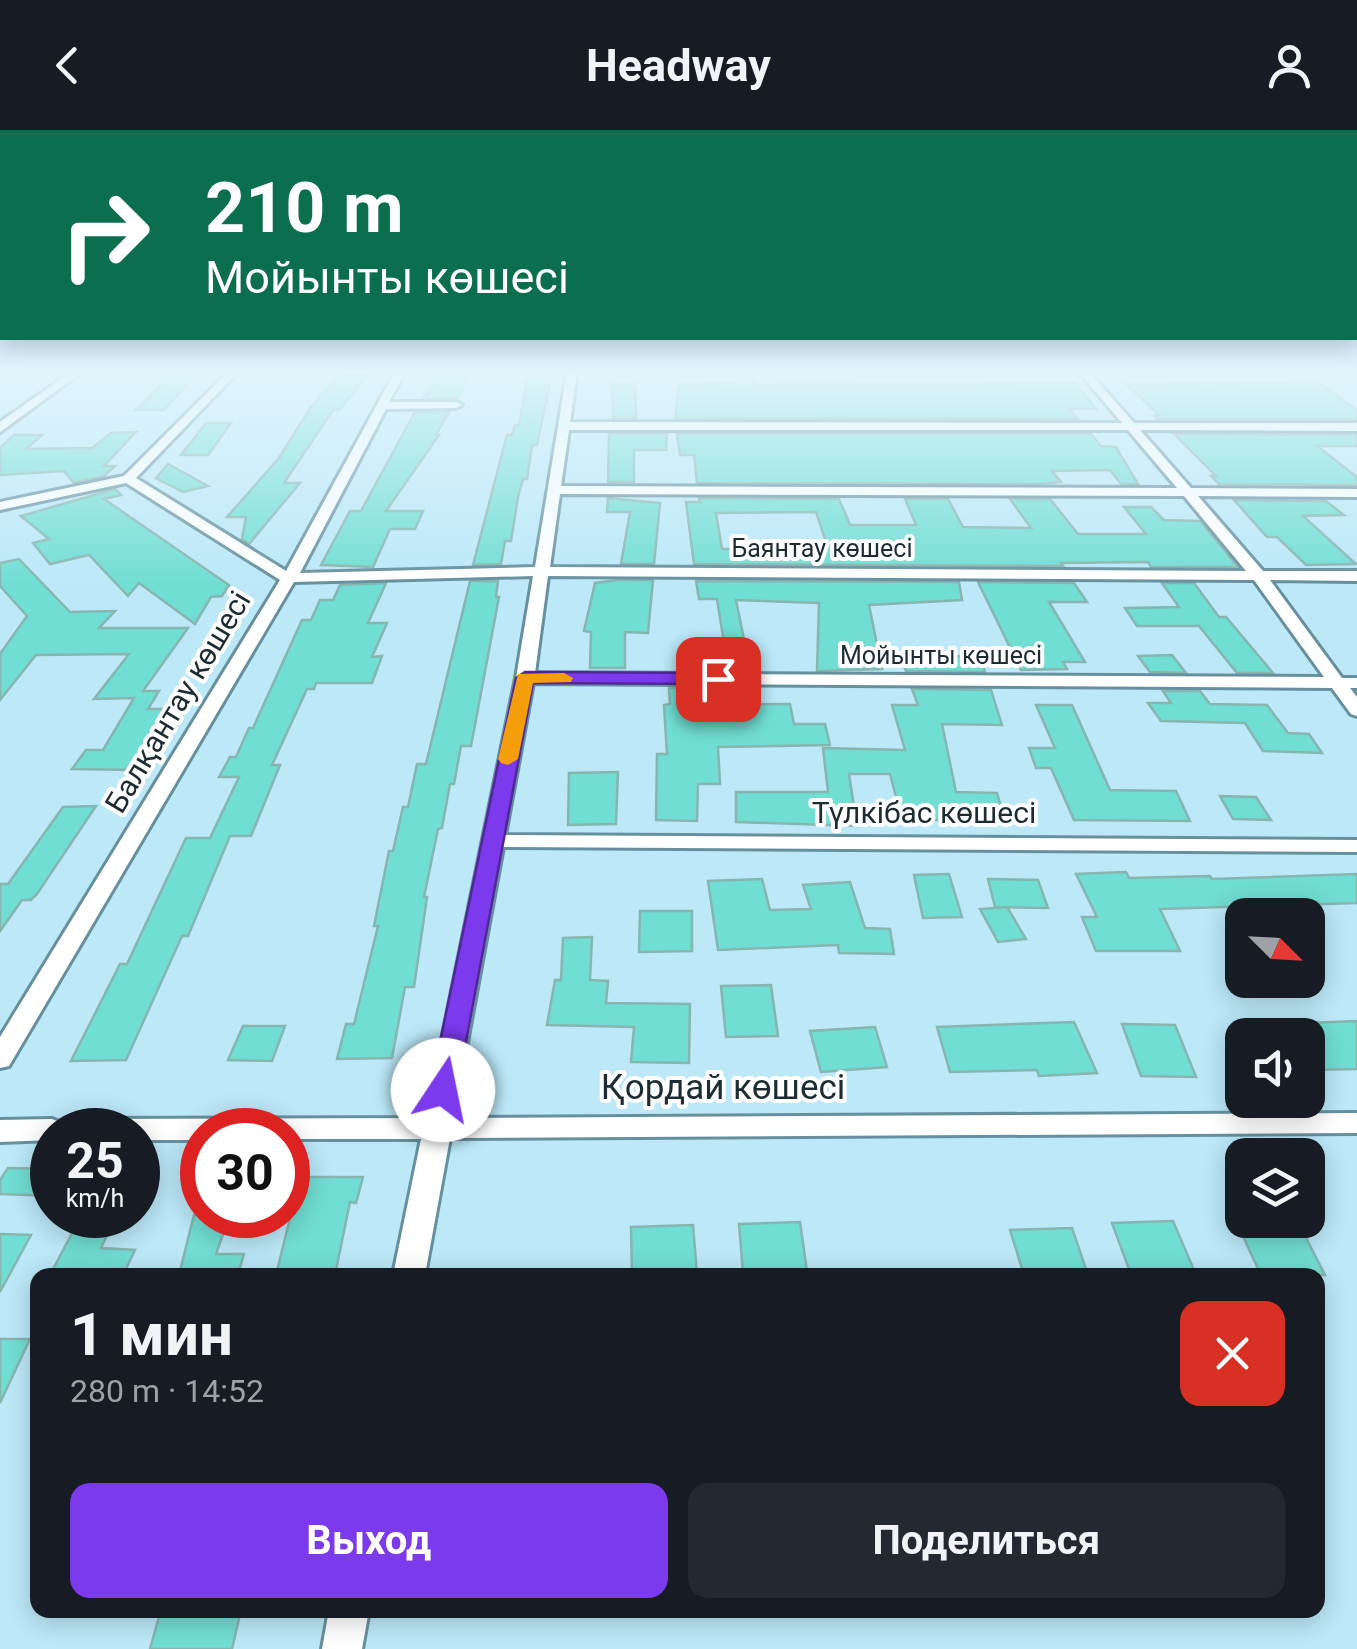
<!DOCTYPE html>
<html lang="ru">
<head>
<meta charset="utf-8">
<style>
  body { margin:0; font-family:Roboto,sans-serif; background:#242831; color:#f1f3f6; height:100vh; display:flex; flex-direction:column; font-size:38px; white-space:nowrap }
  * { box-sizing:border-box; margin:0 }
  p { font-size:32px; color:#9ea1a6 }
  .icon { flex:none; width:55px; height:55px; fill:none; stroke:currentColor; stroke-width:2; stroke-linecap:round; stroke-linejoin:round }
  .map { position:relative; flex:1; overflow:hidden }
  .side { position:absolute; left:30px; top:1138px; width:1295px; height:350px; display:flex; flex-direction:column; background:#171b24; border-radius:20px; box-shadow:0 5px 25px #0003 }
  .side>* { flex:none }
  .top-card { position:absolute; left:0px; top:0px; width:1358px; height:210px; box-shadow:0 5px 25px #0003; background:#0b6e4f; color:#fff; overflow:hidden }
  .needle { width:65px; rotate:114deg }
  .fabs { position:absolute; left:1225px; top:768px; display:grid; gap:20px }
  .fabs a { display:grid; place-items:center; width:100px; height:100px; border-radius:20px; background:#171b24; box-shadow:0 5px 25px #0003; font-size:50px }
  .speed { position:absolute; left:30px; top:978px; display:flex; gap:20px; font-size:50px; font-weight:700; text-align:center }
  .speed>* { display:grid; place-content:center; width:130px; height:130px; border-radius:50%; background:#171b24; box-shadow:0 5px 25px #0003; line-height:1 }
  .speed small { font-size:25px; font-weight:400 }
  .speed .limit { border:15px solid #d22; background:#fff; color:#111 }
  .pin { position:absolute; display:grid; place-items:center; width:85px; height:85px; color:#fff; margin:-42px; border-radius:20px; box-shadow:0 5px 15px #0006 }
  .me { position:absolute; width:110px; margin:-55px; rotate:11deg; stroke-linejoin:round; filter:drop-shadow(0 0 8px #0008) }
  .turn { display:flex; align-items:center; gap:35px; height:210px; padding:0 40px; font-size:45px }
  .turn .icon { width:130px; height:130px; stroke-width:2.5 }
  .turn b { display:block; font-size:70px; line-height:85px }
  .round { display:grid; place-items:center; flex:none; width:105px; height:105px; border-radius:20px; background:#242831 }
  .summary { display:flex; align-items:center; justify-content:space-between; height:170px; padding:0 40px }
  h1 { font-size:60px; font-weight:700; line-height:75px }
  .button { display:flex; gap:20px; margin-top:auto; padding:20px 40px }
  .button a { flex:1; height:115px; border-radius:20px; background:#7c3aed; color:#fff; font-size:40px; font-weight:700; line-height:115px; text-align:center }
  .button a+a { background:#242831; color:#f1f3f6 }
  header { display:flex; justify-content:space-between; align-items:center; height:130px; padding:0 40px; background:#171b24; font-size:45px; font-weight:700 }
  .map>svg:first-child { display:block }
  .building { fill:#71ded3; stroke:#87b5b0; stroke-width:2.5; fill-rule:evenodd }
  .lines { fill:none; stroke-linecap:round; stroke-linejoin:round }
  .minor-casing { stroke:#67909f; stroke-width:6 }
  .minor { fill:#fff; fill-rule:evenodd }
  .route { fill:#7c3aed; stroke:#51269a; stroke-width:2.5 }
  .slow { fill:#f59e0b }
  .labels { text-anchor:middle; stroke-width:8; stroke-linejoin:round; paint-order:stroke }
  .far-street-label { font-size:25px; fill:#1b2c32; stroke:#fff }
  .street-label { font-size:30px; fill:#1b2c32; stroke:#fff }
  .near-street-label { font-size:35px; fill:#1b2c32; stroke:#fff }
</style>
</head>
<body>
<header><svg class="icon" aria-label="back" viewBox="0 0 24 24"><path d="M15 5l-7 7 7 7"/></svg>Headway<svg class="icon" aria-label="person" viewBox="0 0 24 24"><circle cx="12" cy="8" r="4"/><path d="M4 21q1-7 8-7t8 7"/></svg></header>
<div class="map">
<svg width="1357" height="1519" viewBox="0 0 1357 1519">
  <rect width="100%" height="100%" fill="#bce8f8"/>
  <g class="building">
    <polygon points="339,245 369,245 339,280 333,280 284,353 300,353 249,414 242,409 246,387 227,387 279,328 310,278"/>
    <polygon points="195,246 164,280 136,280 168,247"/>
    <polygon points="438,246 469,246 457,268 424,268"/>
    <polygon points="551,249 537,315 532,315 527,349 523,349 518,367 511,411 505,411 501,434 473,435 507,305 512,305 515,295 519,295 527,250"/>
    <polygon points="735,250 755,250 756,255 1075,253 1096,279 1069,279 1078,289 675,288 679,254 735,253"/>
    <polygon points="1318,252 1357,280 1357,289 1158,289 1154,286 1159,285 1126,254"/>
    <polygon points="612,254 635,254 636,288 613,288"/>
    <polygon points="415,282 449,282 436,305 439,305 386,381 423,381 415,399 390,399 373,437 321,435 350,381 361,381"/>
    <polygon points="206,293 231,293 208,325 181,325"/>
    <polygon points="136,302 104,336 115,336 104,346 74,353 64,341 0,345 0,318 14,305 42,305 26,319 92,318 111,303"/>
    <polygon points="609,304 667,304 666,320 634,320 634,352 608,352"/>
    <polygon points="677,304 1091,304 1101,316 1116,317 1138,354 1121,354 1110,340 1052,341 1061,352 1038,354 697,353 694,325 680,325"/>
    <polygon points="1174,304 1357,305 1357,316 1317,316 1357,347 1357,355 1219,354 1211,346 1216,346"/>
    <polygon points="168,334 208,356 183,362 156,348"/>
    <polygon points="115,359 121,365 104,369 229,455 222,466 211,467 195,494 139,453 128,466 89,425 50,434 33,413 49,409 21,386"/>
    <polygon points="608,368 660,373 654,434 621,434 630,382 607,382"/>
    <path d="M699,368L839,369L850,395H916L905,369H948L963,397L1031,398L1010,369H1050L1078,404H1146L1124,377H1151L1164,390L1200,391L1238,437H1151L1148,432L1061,433L1063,436L694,434L686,372H700ZM816,382L828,418L722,419L716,383Z"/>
    <polygon points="1234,370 1326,371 1344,385 1303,386 1356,434 1306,435 1277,407 1267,407"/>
    <polygon points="19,429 70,482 115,481 99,498 188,498 143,561 159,561 148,579 170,579 135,640 72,639 86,620 103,620 134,568 94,569 129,524 36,525 0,570 0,524 27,486 0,456 0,433"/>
    <polygon points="618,450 653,450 648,503 625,502 625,538 590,538 591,502 584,501 595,453"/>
    <polygon points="470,451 498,451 496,467 499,467 471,616 461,616 454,654 450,654 442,698 438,699 424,767 427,767 414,857 405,857 392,928 337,929 346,894 354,894 378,796 374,796 389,721 393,721 403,677 408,677 417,634 426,634"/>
    <polygon points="696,451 959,452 962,470 869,475 882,539 817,541 819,473 736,470 746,519 725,519 717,469 699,469"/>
    <polygon points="978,452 1074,453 1087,472 1049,472 1085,532 1063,532 1067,539 1021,540"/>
    <polygon points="386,453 368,493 387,493 372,527 382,526 372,553 316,553 314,559 307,559 272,635 280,635 251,706 230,706 188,806 182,806 126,930 71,931 120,834 127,834 186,708 210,708 239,647 219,647 230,627 236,627 249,598 253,598 302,490 311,490 320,470 333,470 340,455"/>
    <polygon points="1162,453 1194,453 1219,487 1226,487 1273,543 1237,543 1199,496 1137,496 1125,478 1179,477"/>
    <polygon points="1172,525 1186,543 1150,542 1138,526"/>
    <polygon points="900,526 980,526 985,542 906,541"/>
    <polygon points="669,558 706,558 708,575 790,574 794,594 825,594 830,615 718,617 720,654 698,654 697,691 656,690 657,624 667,624 664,575 670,574"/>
    <polygon points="912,559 991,560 1002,595 942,594 956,662 997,663 1005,690 902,690 890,644 849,644 857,696 736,692 736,662 828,662 823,618 905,620 892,575 918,575"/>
    <polygon points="1163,561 1200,561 1210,574 1267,575 1288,603 1309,604 1322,623 1263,621 1245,593 1161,591 1148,573 1171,573"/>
    <polygon points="1036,575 1072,575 1110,660 1176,661 1190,691 1074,690 1051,638 1036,638 1029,618 1055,618"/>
    <polygon points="618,642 616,694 568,695 569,643"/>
    <polygon points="1220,666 1256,667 1271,690 1233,689"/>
    <polygon points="96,676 37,764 31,770 22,770 0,801 0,754 8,754 63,677"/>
    <polygon points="1126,742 1129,748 1210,746 1212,749 1357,744 1357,773 1160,779 1180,821 1096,821 1082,787 1097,787 1076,744"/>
    <polygon points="949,744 962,787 923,788 914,745"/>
    <polygon points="762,749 770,780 811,779 803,755 850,752 865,798 890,799 894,824 839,823 838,815 718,820 708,751"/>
    <polygon points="988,749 1038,750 1048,778 995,777"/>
    <polygon points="1007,777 1026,809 998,812 980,779"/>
    <polygon points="640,781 692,781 692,821 639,822"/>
    <polygon points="592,807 590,850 608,851 606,873 690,874 689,933 631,932 634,897 547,895 555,850 561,850 563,808"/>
    <polygon points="771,855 778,906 726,907 721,856"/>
    <polygon points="1357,891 1357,939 1308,940 1308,893"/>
    <polygon points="1074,892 1097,943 1039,946 1037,940 950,942 937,897"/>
    <polygon points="1122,894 1175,895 1196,947 1141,946"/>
    <polygon points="243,896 285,896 272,931 228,930"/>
    <polygon points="875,897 887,937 821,942 810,901"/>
    <polygon points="8,1038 52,1039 52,1066 0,1064 0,1050"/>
    <polygon points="288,1047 363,1047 356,1073 350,1072 335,1145 276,1145 294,1072 288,1072"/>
    <polygon points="194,1085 230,1085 216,1124 244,1124 238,1145 179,1145"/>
    <polygon points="79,1090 114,1091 101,1118 135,1120 123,1145 50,1145"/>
    <polygon points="1173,1091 1194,1140 1130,1142 1112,1093"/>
    <polygon points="800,1092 807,1141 743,1143 739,1094"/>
    <polygon points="693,1095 697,1144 632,1145 631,1097"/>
    <polygon points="1072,1098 1088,1145 1024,1145 1010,1100"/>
    <polygon points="1301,1098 1325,1145 1261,1145 1240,1100"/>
    <polygon points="0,1104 31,1105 0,1162"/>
    <polygon points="0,1209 30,1209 0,1273"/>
    <polygon points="161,1480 241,1480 232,1519 150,1519"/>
  </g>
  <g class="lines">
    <g class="minor-casing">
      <g id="minor">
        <polygon points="71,242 82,242 0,302 0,292"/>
        <path d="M228,242H238L136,348L286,441L395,242H405L389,272H456L462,275L456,278L386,279L300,443L535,437L567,242H577L570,292L1122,293L1079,242H1089L1134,293H1357V301L1140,300L1191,358L1357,359V367L1198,366L1263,441H1357V451L1270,450L1342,548H1357V558H1350L1357,567V586L1351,584L1332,558L533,553L505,705L1357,710V722L503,717L453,988L1357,983V1003L450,1008L425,1145H393L421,1009H288V1000H202V1010H138V1000H75L79,993L89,989L426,988L516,548L533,446L294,452L9,936L0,938V907L280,450L126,353L0,380V372L124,346ZM569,300H1128L1177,358L561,356ZM560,364L1184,366L1246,441L550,437ZM548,446L1254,450L1324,547L535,543Z"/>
        <polygon points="52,989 62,993 66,1000 52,1000 52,1010 0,1012 0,990"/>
        <polygon points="329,1480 369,1480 362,1519 322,1519"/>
      </g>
    </g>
    <use href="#minor" class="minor"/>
  </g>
  <linearGradient id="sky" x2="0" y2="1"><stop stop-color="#8daae5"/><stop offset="0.53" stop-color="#e1f5fc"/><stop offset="1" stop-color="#e1f5fc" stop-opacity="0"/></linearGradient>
  <rect width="1357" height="454" fill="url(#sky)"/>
  <polygon class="route" points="525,542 718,543 727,549 718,554 533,553 457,960 453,967 434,967 430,960 516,548"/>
  <polygon class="slow" points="564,543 573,548 571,552 533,553 518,629 508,635 501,633 498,629 518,544"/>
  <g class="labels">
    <g class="far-street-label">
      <text x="822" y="427">Баянтау көшесі</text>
      <text x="941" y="534">Мойынты көшесі</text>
    </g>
    <g class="street-label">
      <text transform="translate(178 572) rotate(-59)" y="10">Балқантау көшесі</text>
      <text x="924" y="693">Түлкібас көшесі</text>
    </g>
    <g class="near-street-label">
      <text x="723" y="969">Қордай көшесі</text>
    </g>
  </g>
</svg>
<div class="fabs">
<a><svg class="needle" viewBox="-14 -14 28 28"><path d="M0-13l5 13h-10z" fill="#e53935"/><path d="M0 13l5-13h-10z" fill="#9ea1a6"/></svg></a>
<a><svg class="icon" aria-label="sound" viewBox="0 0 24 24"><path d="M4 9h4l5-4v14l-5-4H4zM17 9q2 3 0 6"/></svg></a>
<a><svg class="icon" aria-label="layers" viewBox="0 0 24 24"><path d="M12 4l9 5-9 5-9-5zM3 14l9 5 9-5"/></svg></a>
</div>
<div class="speed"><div>25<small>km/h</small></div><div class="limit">30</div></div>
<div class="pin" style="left:718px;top:549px;background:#d93025"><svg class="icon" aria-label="arrive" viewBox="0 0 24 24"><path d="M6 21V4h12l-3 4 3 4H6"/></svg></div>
<svg class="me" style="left:443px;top:960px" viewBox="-20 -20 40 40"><circle r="19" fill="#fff"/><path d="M0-13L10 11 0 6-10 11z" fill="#7c3aed"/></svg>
<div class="top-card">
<div class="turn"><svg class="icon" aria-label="right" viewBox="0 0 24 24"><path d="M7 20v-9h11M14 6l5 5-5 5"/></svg><div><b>210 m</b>Мойынты көшесі</div></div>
</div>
<section class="side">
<div class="summary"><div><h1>1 мин</h1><p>280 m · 14:52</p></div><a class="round" style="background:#d93025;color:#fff"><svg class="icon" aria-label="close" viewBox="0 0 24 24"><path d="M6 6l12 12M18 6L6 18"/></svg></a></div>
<div class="button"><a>Выход</a><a>Поделиться</a></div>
</section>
</div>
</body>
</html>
